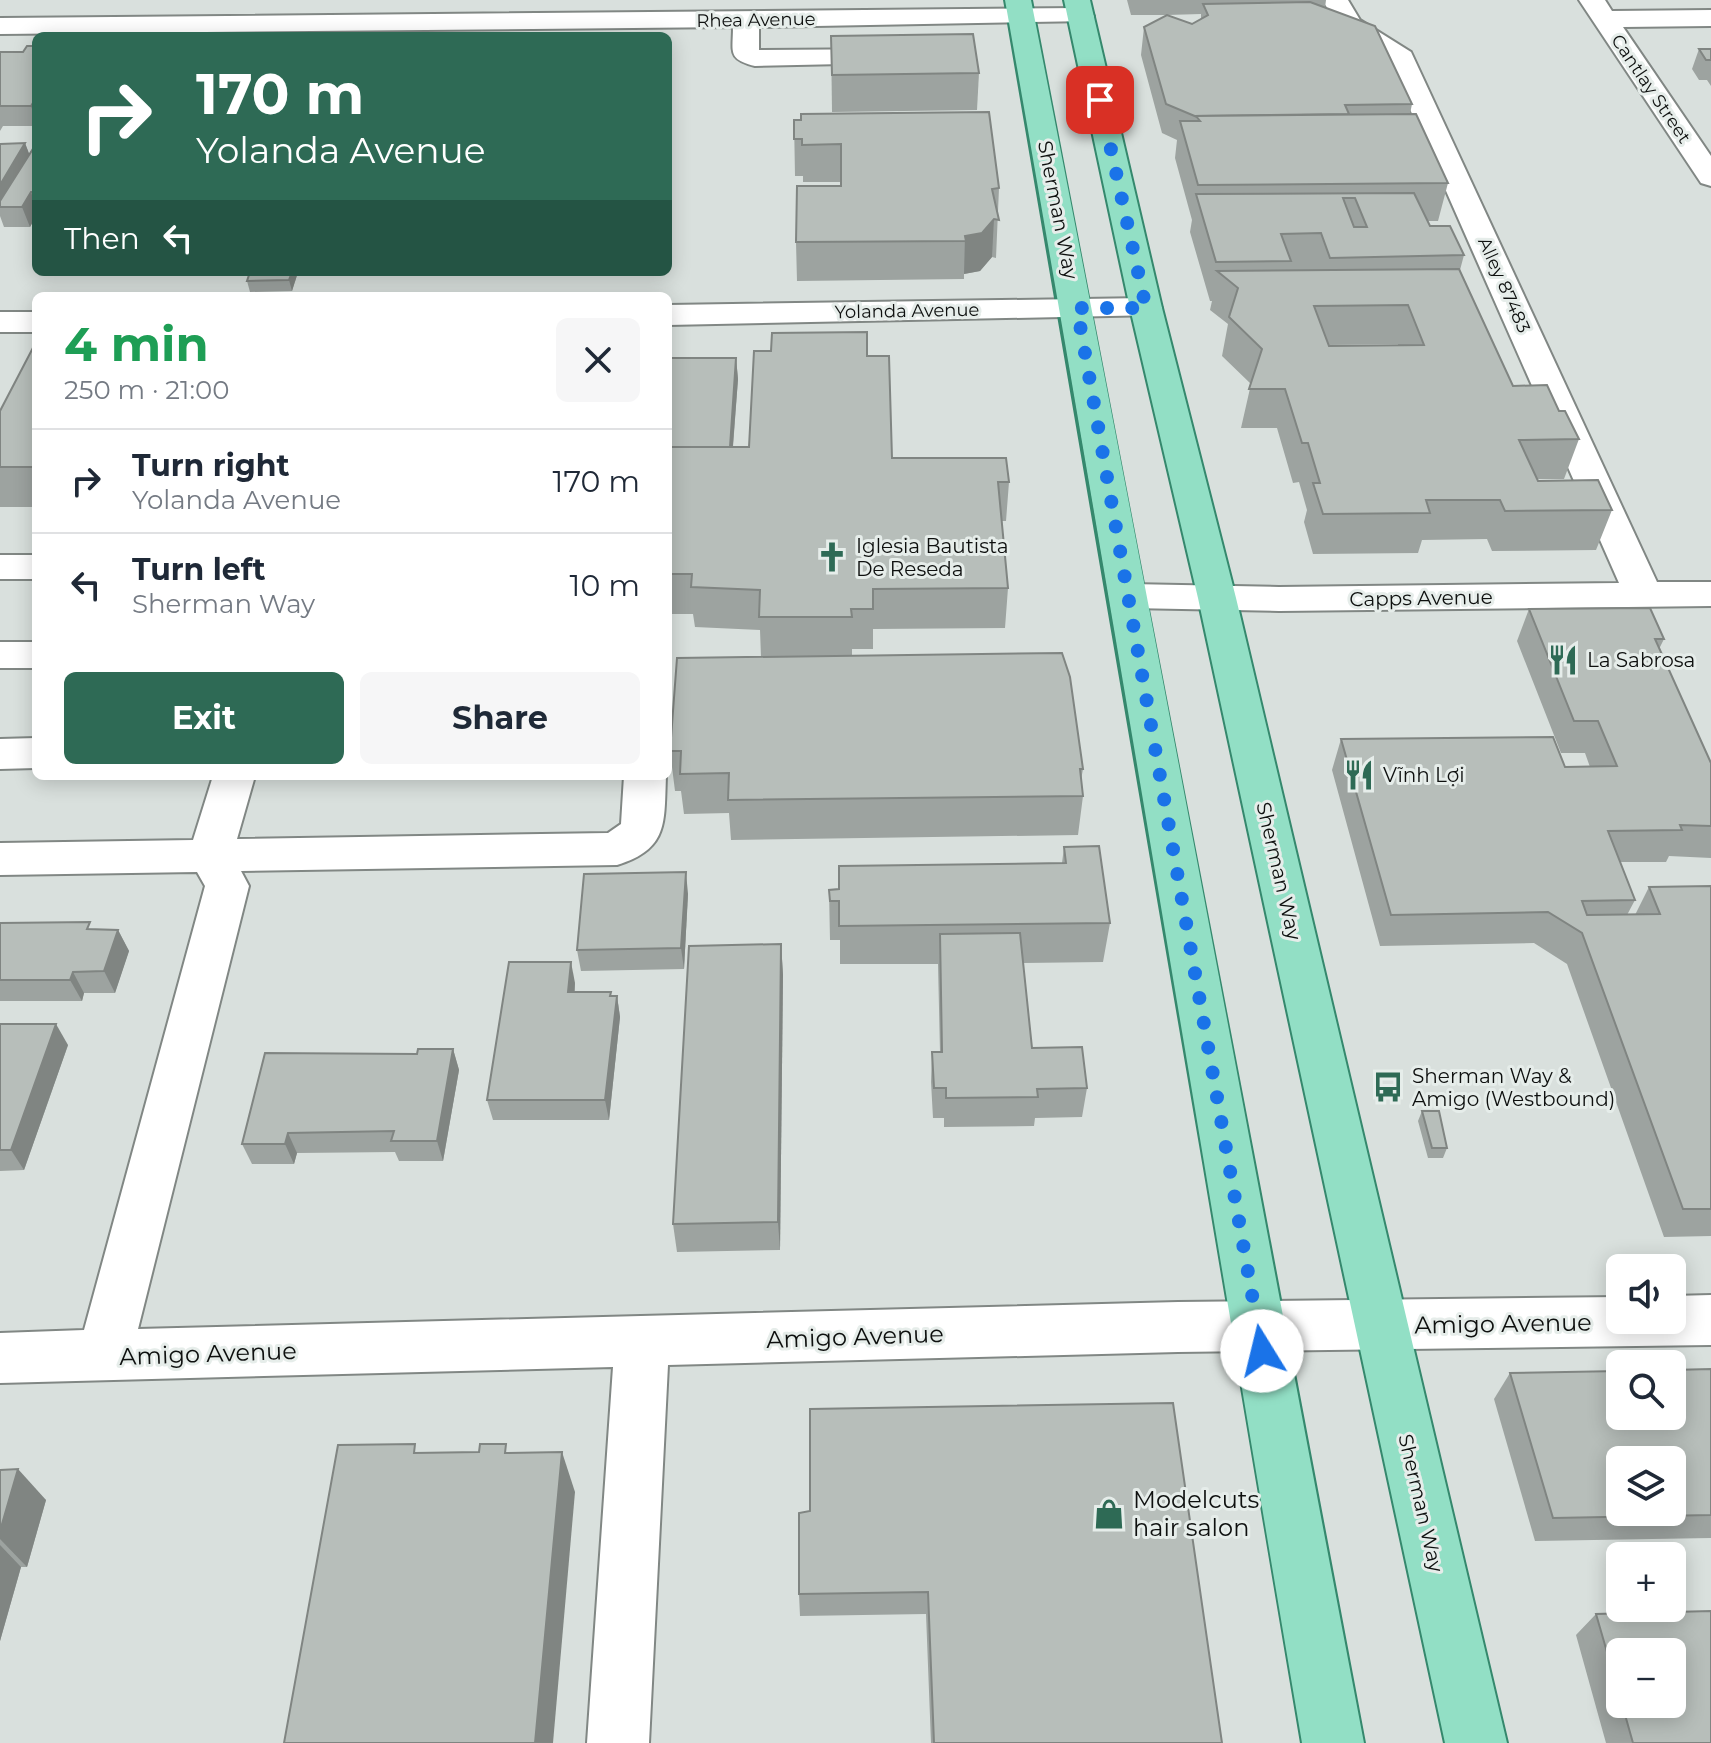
<!DOCTYPE html>
<html lang="en">
<head>
<meta charset="utf-8">
<style>
  body { margin:0; font-family:Montserrat,sans-serif; background:#f6f6f7; color:#1f2937; height:100vh; display:flex; flex-direction:column; font-size:30px; white-space:nowrap }
  * { box-sizing:border-box; margin:0 }
  p { font-size:26px; color:#747a83 }
  .icon { flex:none; width:44px; height:44px; fill:none; stroke:currentColor; stroke-width:2; stroke-linecap:round; stroke-linejoin:round }
  .map { position:relative; flex:1; overflow:hidden }
  .sheet { position:absolute; left:32px; top:292px; width:640px; height:488px; display:flex; flex-direction:column; background:#fff; border-radius:12px; box-shadow:0 4px 20px #0003 }
  .sheet>* { flex:none }
  .top-card { position:absolute; left:32px; top:32px; width:640px; height:244px; border-radius:12px; box-shadow:0 4px 20px #0003; background:#2e6a55; color:#fff; overflow:hidden }
  .tools { position:absolute; left:1606px; top:1254px; display:grid; gap:16px }
  .tools a { display:grid; place-items:center; width:80px; height:80px; border-radius:12px; background:#fff; box-shadow:0 4px 20px #0003; font-size:40px }
  .pin { position:absolute; display:grid; place-items:center; width:68px; height:68px; color:#fff; margin:-34px; border-radius:16px; box-shadow:0 4px 12px #0006 }
  .me { position:absolute; width:88px; margin:-44px; rotate:351deg; stroke-linejoin:round; filter:drop-shadow(0 0 6px #0008) }
  .turn { display:flex; align-items:center; gap:28px; height:168px; padding:0 32px; font-size:36px }
  .turn .icon { width:104px; height:104px; stroke-width:2.5 }
  .turn b { display:block; font-size:56px; line-height:68px }
  .then { display:flex; align-items:center; height:76px; padding:0 32px; background:#0003; gap:16px; font-size:30px }
  .round { display:grid; place-items:center; flex:none; width:84px; height:84px; border-radius:12px; background:#f6f6f7 }
  .head { display:flex; align-items:center; justify-content:space-between; height:136px; padding:0 32px }
  h1 { font-size:48px; font-weight:700; line-height:60px; color:#1e9e55 }
  .action { display:flex; gap:16px; margin-top:auto; padding:16px 32px }
  .action a { flex:1; height:92px; border-radius:12px; background:#2e6a55; color:#fff; font-size:32px; font-weight:700; line-height:92px; text-align:center }
  .action a+a { background:#f6f6f7; color:#1f2937 }
  ul { padding:0; list-style:none }
  li { display:flex; align-items:center; gap:24px; height:104px; padding:0 32px; border-top:2px solid #e0e1e3 }
  li div { flex:1 }
  li b { display:block; font-size:30px }
  li em { font-style:normal }
  .map>svg:first-child { display:block }
  .lines { fill:none; stroke-linecap:round; stroke-linejoin:round }
  .minor-casing { stroke:#818784; stroke-width:4 }
  .major-casing { stroke:#35886d; stroke-width:4 }
  .minor { fill:#fff; fill-rule:evenodd }
  .major { fill:#92dfc5; fill-rule:evenodd }
  .wall { fill:#9da3a0; fill-rule:evenodd }
  .shaded-wall { fill:#808582 }
  .building { fill:#b7beba; stroke:#808582; stroke-width:2; fill-rule:evenodd }
  .route { stroke:#1a73e8; stroke-width:14; stroke-dasharray:0 25.2 }
  .labels { text-anchor:middle; stroke-width:6; stroke-linejoin:round; paint-order:stroke }
  .far-street-label { font-size:18px; fill:#0e100f; stroke:#e6edea }
  .street-label { font-size:20px; fill:#0e100f; stroke:#e6edea }
  .poi-label { font-size:20px; fill:#0e100f; stroke:#e6edea; text-anchor:start }
  .near-street-label { font-size:24px; fill:#0e100f; stroke:#e6edea }
  .near-poi-label { font-size:24px; fill:#0e100f; stroke:#e6edea; text-anchor:start }
</style>
</head>
<body>
<div class="map">
<svg width="1711" height="1743" viewBox="0 0 1711 1743">
  <rect width="100%" height="100%" fill="#d9e0dd"/>
  <g class="lines">
    <g class="minor-casing">
      <g id="minor">
        <polygon points="1322,0 1348,0 1360,20 1411,52 1657,582 1711,582 1711,606 1279,611 1130,608 1117,605 1111,596 1117,587 1130,584 1279,587 1619,583 1387,57 1342,30"/>
        <polygon points="1579,0 1605,0 1612,11 1711,10 1711,26 1623,27 1711,156 1711,186 1701,183"/>
        <path d="M1081,8L1094,16L1090,21L759,27V50L900,49L904,55L900,61L891,63L755,66C727,59 733,52 733,27L0,34V18Z"/>
        <polygon points="1146,298 1157,301 1162,308 1157,315 668,325 668,305"/>
        <rect x="0" y="312" width="36" height="20"/>
        <rect x="0" y="555" width="36" height="24"/>
        <rect x="0" y="642" width="36" height="26"/>
        <polygon points="36,738 36,768 0,769 0,739"/>
        <path d="M213,776H255L237,839L608,833L621,824L624,776H666C664,822 669,849 617,865L241,871L249,886L138,1329L1178,1302L1620,1297V1320H1672V1296L1711,1295V1345L1178,1352L668,1365L649,1743H587L613,1367L0,1383V1333L84,1330L205,886L197,872L0,875V843L193,840Z"/>
      </g>
    </g>
    <g class="major-casing">
      <g id="major">
        <path d="M1005,0H1031C1146,580 1253,1162 1364,1743H1302C1203,1162 1108,580 1005,0Z"/>
        <polygon points="1064,0 1090,0 1162,308 1236,598 1507,1743 1445,1743 1198,598 1130,308"/>
      </g>
    </g>
    <use href="#minor" class="minor"/>
    <use href="#major" class="major"/>
  </g>
  <g class="wall">
    <path d="M1127,0H1326L1325,8L1412,104L1410,114L1448,183L1438,221H1427L1430,226L1464,255L1460,270L1513,386L1559,411L1579,439L1564,479H1537L1538,481L1612,510L1596,550L1492,551L1487,539L1422,540L1418,553L1313,554L1304,522L1307,510L1299,482L1293,483L1277,428H1241L1251,384L1222,356L1228,324L1210,310L1212,301H1210L1190,232L1192,220L1175,158L1177,140L1162,133L1141,55L1144,27L1167,15H1131ZM1201,14V19L1192,24L1167,15ZM1398,344V345L1329,346L1328,345Z"/>
    <polygon points="831,36 979,73 977,110 832,112"/>
    <polygon points="36,46 36,126 3,126 0,131 0,52 23,52"/>
    <polygon points="1699,49 1711,49 1711,86 1707,80 1699,80 1692,69"/>
    <polygon points="794,120 999,188 996,258 992,257 980,271 964,274 964,279 797,281 796,242 841,186 841,182 803,182 803,176 795,176"/>
    <polygon points="25,143 29,154 36,144 36,216 30,227 4,227 0,216 0,144"/>
    <polygon points="250,272 298,272 292,291 250,292 247,281"/>
    <polygon points="36,342 36,507 0,507 0,411"/>
    <polygon points="867,356 892,458 1009,482 1006,521 1002,521 1008,588 1005,628 873,629 873,649 852,649 852,656 1083,769 1081,780 1083,796 1078,835 731,840 729,813 684,814 681,791 675,791 670,751 761,657 760,630 695,627 693,614 668,614 668,358 736,358 738,379 733,447 749,447"/>
    <polygon points="1529,609 1664,639 1659,649 1711,763 1711,858 1669,856 1666,862 1620,862 1635,900 1627,915 1635,915 1649,887 1711,886 1711,1236 1664,1237 1567,964 1534,943 1380,946 1332,770 1341,739 1565,767 1590,767 1585,753 1561,753 1517,641"/>
    <polygon points="1064,847 1110,923 1103,962 1023,963 1032,1048 1087,1088 1082,1117 1035,1118 1034,1126 944,1127 944,1118 933,1118 931,1082 932,1052 940,1052 938,964 840,964 840,940 830,940 829,890 1062,863"/>
    <polygon points="688,894 684,969 581,971 577,950"/>
    <polygon points="0,923 93,929 118,930 129,951 115,993 84,993 82,1001 0,1001"/>
    <polygon points="781,944 783,975 780,1250 677,1252 673,1224"/>
    <polygon points="575,983 575,992 617,996 620,1017 609,1120 493,1120 487,1100"/>
    <polygon points="0,1024 68,1045 24,1170 0,1171"/>
    <polygon points="453,1049 459,1070 443,1161 399,1161 395,1152 297,1153 294,1164 252,1164 242,1144 417,1054"/>
    <polygon points="1422,1111 1447,1148 1443,1158 1428,1158 1418,1121"/>
    <polygon points="1711,1369 1711,1538 1535,1541 1494,1399 1510,1373"/>
    <polygon points="0,1470 46,1500 27,1567 21,1567 0,1641"/>
    <polygon points="799,1513 1222,1743 931,1743 926,1614 800,1616 799,1594"/>
    <path d="M1596,1614L1711,1743H1606L1576,1635ZM1620,1652L1672,1704H1620Z"/>
  </g>
  <g class="shaded-wall">
    <polygon points="36,98 36,120 31,106"/>
    <polygon points="25,143 33,164 0,207 0,185"/>
    <polygon points="31,192 36,206 36,216 30,227 22,207"/>
    <polygon points="994,219 992,257 980,271 964,274 965,236"/>
    <polygon points="292,272 298,272 292,291 289,280"/>
    <polygon points="736,358 738,379 731,470 730,448"/>
    <polygon points="686,872 688,894 684,969 681,948"/>
    <polygon points="118,930 129,951 115,993 104,971"/>
    <polygon points="781,944 783,975 780,1250 778,1222"/>
    <polygon points="571,962 575,983 572,1013 568,992"/>
    <polygon points="73,972 84,993 82,1001 70,980"/>
    <polygon points="617,996 620,1017 609,1120 605,1100"/>
    <polygon points="56,1024 68,1045 24,1170 11,1150"/>
    <polygon points="453,1049 459,1070 443,1161 437,1141"/>
    <polygon points="288,1133 297,1153 294,1164 285,1144"/>
    <polygon points="562,1452 575,1492 553,1743 535,1743"/>
    <polygon points="18,1469 46,1500 27,1567 0,1539 0,1531"/>
    <polygon points="0,1545 21,1567 0,1641"/>
  </g>
  <g class="building">
    <polygon points="1310,2 1375,26 1412,104 1345,105 1349,114 1196,116 1197,117 1166,104 1144,27 1167,15 1192,24 1208,15 1203,4"/>
    <polygon points="973,34 979,73 832,75 831,36"/>
    <polygon points="27,46 36,46 36,98 31,106 0,106 0,52 23,52"/>
    <polygon points="1699,49 1711,49 1711,60 1706,60"/>
    <polygon points="989,112 999,188 992,189 999,220 994,219 982,233 965,236 966,241 796,242 797,186 841,186 841,144 802,145 802,139 794,139 794,120 801,120 801,114"/>
    <polygon points="1416,114 1448,183 1198,185 1180,121 1200,121 1196,116"/>
    <polygon points="25,143 0,185 0,144"/>
    <polygon points="36,144 36,192 31,192 22,207 0,207 0,201"/>
    <path d="M1414,193L1430,226H1450L1464,255L1330,258L1321,233L1281,234L1291,261L1216,262L1196,194ZM1343,198H1355L1367,227H1354Z"/>
    <path d="M1459,269L1513,386L1547,385L1559,411H1565L1579,439L1519,440L1538,481L1598,480L1612,510L1505,511L1500,500H1426L1430,513L1323,514L1313,483H1320L1308,443H1302L1285,389H1249L1262,349L1229,317L1238,288L1217,271ZM1408,305L1424,345L1329,346L1314,306Z"/>
    <polygon points="250,272 292,272 289,280 247,281"/>
    <polygon points="867,332 867,356 889,356 892,458 1006,458 1009,482 998,482 1008,588 873,589 873,609 851,609 852,617 759,617 760,590 691,587 692,574 668,574 668,447 749,447 754,351 771,351 772,333"/>
    <polygon points="36,342 36,467 0,467 0,411"/>
    <polygon points="668,358 736,358 730,447 668,447"/>
    <polygon points="1650,608 1664,639 1655,639 1711,763 1711,826 1680,825 1682,830 1608,831 1635,900 1582,901 1587,915 1660,914 1649,887 1711,886 1711,1209 1683,1209 1582,933 1548,912 1391,915 1341,739 1553,737 1565,767 1617,766 1598,721 1574,721 1529,609"/>
    <polygon points="1062,653 1070,677 1083,769 1080,769 1083,796 728,800 729,773 680,774 681,751 670,751 677,658"/>
    <polygon points="1099,846 1110,923 839,926 839,901 830,901 829,890 839,889 839,866 1066,863 1064,847"/>
    <polygon points="686,872 681,948 577,950 584,874"/>
    <polygon points="90,922 87,929 118,930 104,971 73,972 70,980 0,980 0,923"/>
    <polygon points="1020,933 1032,1048 1082,1047 1087,1088 1037,1089 1038,1097 946,1098 946,1088 934,1088 932,1052 942,1052 940,934"/>
    <polygon points="781,944 778,1222 673,1224 689,946"/>
    <polygon points="509,962 571,962 568,992 611,992 610,996 617,996 605,1100 487,1100"/>
    <polygon points="0,1024 56,1024 11,1150 0,1150"/>
    <polygon points="418,1049 453,1049 437,1141 391,1141 394,1131 288,1133 285,1144 242,1144 265,1053 417,1054"/>
    <polygon points="1422,1111 1439,1111 1447,1148 1432,1148"/>
    <path d="M1711,1369V1515L1553,1518L1510,1373L1620,1371V1416H1672V1370ZM1620,1460H1672V1512H1620Z"/>
    <polygon points="1173,1403 1222,1743 934,1743 928,1592 799,1594 799,1513 810,1511 810,1409"/>
    <polygon points="415,1444 414,1453 479,1452 480,1444 506,1444 505,1453 562,1452 535,1743 284,1743 338,1445"/>
    <polygon points="18,1469 0,1531 0,1470"/>
    <polygon points="1711,1611 1711,1743 1633,1743 1622,1704 1672,1704 1672,1652 1620,1652 1620,1697 1596,1614"/>
  </g>
  <g class="lines">
    <polyline class="route" points="1100,100 1146,308 1077,308 1262,1351"/>
  </g>
  <defs>
    <g id="church-bare" transform="scale(2.4)"><path d="M-1.2-6h2.4v3.5h3.3v2.4h-3.3V6h-2.4V-.1h-3.3v-2.4h3.3Z" fill="#2e6a55" stroke="#e6edea" stroke-width="2.5" paint-order="stroke"/></g>
    <g id="restaurant-bare" transform="scale(2.4)"><path d="M-5-6h1v4h1v-4h1v4h1v-4h1v5L-1.5 .5V6h-2V.5L-5-1ZM5-6V6H3V1.5H1.5Q1.5-4 5-6Z" fill="#2e6a55" stroke="#e6edea" stroke-width="2.5" paint-order="stroke"/></g>
    <g id="bus-bare" transform="scale(2.4)"><path d="M-5-6H5V4H4V6H2V4H-2V6H-4V4H-5ZM-3.5-4V0h7V-4ZM-3.5 1.2v1.5H-2V1.2ZM2 1.2v1.5H3.5V1.2Z" fill="#2e6a55" stroke="#e6edea" stroke-width="2.5" paint-order="stroke"/></g>
    <g id="shop-bare" transform="scale(2.4)"><path d="M-5-2.5h2.3a2.7 3.5 0 0 1 5.4 0H5L5.5 6h-11ZM-1.5-2.5h3a1.5 2.3 0 0 0-3 0Z" fill="#2e6a55" stroke="#e6edea" stroke-width="2.5" paint-order="stroke"/></g>
  </defs>
  <g fill-rule="evenodd">
    <use href="#church-bare" x="832" y="557"/>
    <use href="#restaurant-bare" x="1563" y="660"/>
    <use href="#restaurant-bare" x="1359" y="775"/>
    <use href="#bus-bare" x="1388" y="1087"/>
    <use href="#shop-bare" x="1109" y="1514"/>
  </g>
  <g class="labels">
    <g class="far-street-label">
      <text transform="translate(756 20) rotate(-1)" y="6">Rhea Avenue</text>
      <text transform="translate(1651 89) rotate(56)" y="6">Cantlay Street</text>
      <text transform="translate(1504 285) rotate(66)" y="6">Alley 87483</text>
      <text transform="translate(907 311) rotate(-1)" y="6">Yolanda Avenue</text>
    </g>
    <g class="street-label">
      <text transform="translate(1058 210) rotate(79)" y="7">Sherman Way</text>
      <text transform="translate(1421 598) rotate(-1)" y="7">Capps Avenue</text>
      <text transform="translate(1279 871) rotate(77)" y="7">Sherman Way</text>
      <text transform="translate(1421 1503) rotate(77)" y="7">Sherman Way</text>
    </g>
    <g class="poi-label">
      <text x="856" y="553">Iglesia Bautista<tspan x="856" dy="23">De Reseda</tspan></text>
      <text x="1587" y="667">La Sabrosa</text>
      <text x="1383" y="782">Vĩnh Lợi</text>
      <text x="1412" y="1083">Sherman Way &amp;<tspan x="1412" dy="23">Amigo (Westbound)</tspan></text>
    </g>
    <g class="near-street-label">
      <text transform="translate(1503 1324) rotate(-1)" y="8">Amigo Avenue</text>
      <text transform="translate(855 1337) rotate(-2)" y="8">Amigo Avenue</text>
      <text transform="translate(208 1354) rotate(-2)" y="8">Amigo Avenue</text>
    </g>
    <g class="near-poi-label">
      <text x="1133" y="1508">Modelcuts<tspan x="1133" dy="28">hair salon</tspan></text>
    </g>
  </g>
</svg>
<div class="tools">
<a><svg class="icon" aria-label="sound" viewBox="0 0 24 24"><path d="M4 9h4l5-4v14l-5-4H4zM17 9q2 3 0 6"/></svg></a>
<a><svg class="icon" aria-label="search" viewBox="0 0 24 24"><circle cx="10" cy="10" r="6"/><path d="M15 15l6 6"/></svg></a>
<a><svg class="icon" aria-label="layers" viewBox="0 0 24 24"><path d="M12 4l9 5-9 5-9-5zM3 14l9 5 9-5"/></svg></a>
<a>+</a>
<a>−</a>
</div>
<div class="pin" style="left:1100px;top:100px;background:#d93025"><svg class="icon" aria-label="arrive" viewBox="0 0 24 24"><path d="M6 21V4h12l-3 4 3 4H6"/></svg></div>
<svg class="me" style="left:1262px;top:1351px" viewBox="-20 -20 40 40"><circle r="19" fill="#fff"/><path d="M0-13L10 11 0 6-10 11z" fill="#1a73e8"/></svg>
<div class="top-card">
<div class="turn"><svg class="icon" aria-label="right" viewBox="0 0 24 24"><path d="M7 20v-9h11M14 6l5 5-5 5"/></svg><div><b>170 m</b>Yolanda Avenue</div></div>
<div class="then">Then<svg class="icon" aria-label="left" viewBox="0 0 24 24"><path d="M17 20v-9H6M10 6l-5 5 5 5"/></svg></div>
</div>
<section class="sheet">
<div class="head"><div><h1>4 min</h1><p>250 m · 21:00</p></div><a class="round"><svg class="icon" aria-label="close" viewBox="0 0 24 24"><path d="M6 6l12 12M18 6L6 18"/></svg></a></div>
<ul>
<li><svg class="icon" aria-label="right" viewBox="0 0 24 24"><path d="M7 20v-9h11M14 6l5 5-5 5"/></svg><div><b>Turn right</b><p>Yolanda Avenue</p></div><em>170 m</em></li>
<li><svg class="icon" aria-label="left" viewBox="0 0 24 24"><path d="M17 20v-9H6M10 6l-5 5 5 5"/></svg><div><b>Turn left</b><p>Sherman Way</p></div><em>10 m</em></li>
</ul>
<div class="action"><a>Exit</a><a>Share</a></div>
</section>
</div>
</body>
</html>
